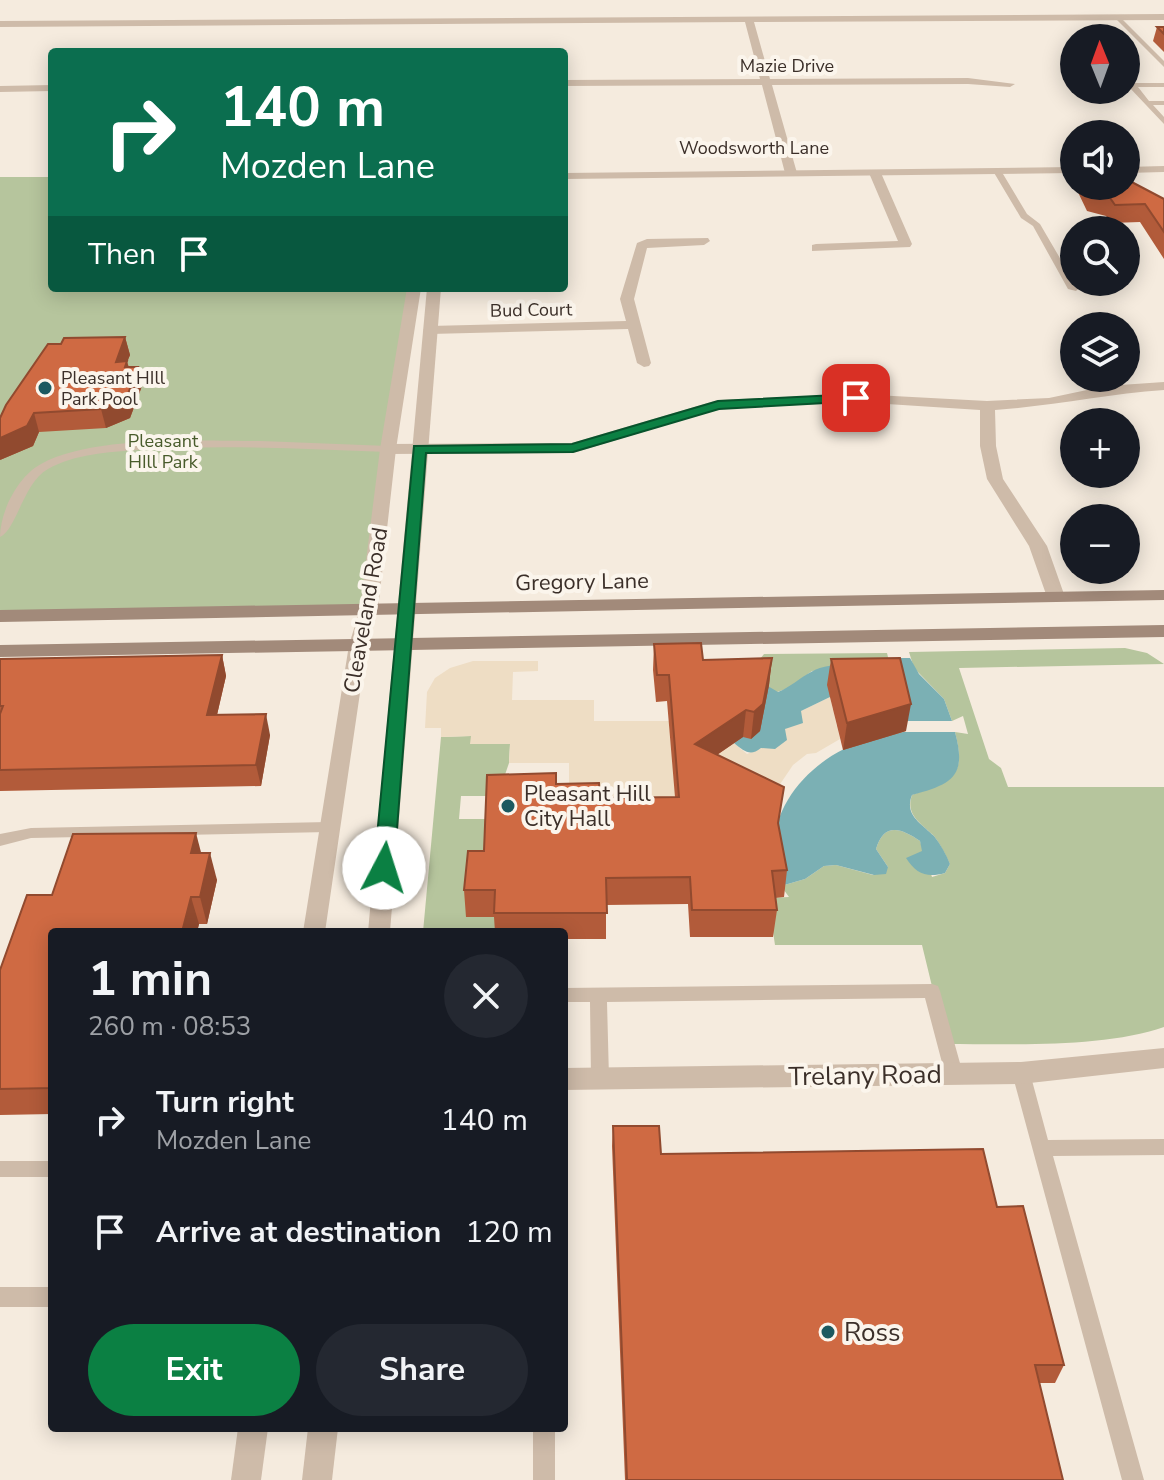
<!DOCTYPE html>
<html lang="en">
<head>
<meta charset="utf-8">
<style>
  body { margin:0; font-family:"Nunito Sans",sans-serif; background:#242831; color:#f1f3f6; height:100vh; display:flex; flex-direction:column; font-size:30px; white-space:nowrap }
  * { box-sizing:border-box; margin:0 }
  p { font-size:26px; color:#9ea1a6 }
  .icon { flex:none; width:44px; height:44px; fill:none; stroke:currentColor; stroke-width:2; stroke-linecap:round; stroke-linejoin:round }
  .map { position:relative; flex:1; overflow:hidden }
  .panel { position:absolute; left:48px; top:928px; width:520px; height:504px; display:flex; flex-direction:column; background:#171b24; border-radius:8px; box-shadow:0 4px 20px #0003 }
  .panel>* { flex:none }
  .guide { position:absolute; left:48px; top:48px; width:520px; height:244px; border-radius:8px; box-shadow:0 4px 20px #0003; background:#0b6e4f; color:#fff; overflow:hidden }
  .needle { width:52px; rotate:359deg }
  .controls { position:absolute; left:1060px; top:24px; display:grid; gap:16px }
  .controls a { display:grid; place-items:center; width:80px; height:80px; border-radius:50%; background:#171b24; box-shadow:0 4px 20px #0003; font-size:40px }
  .pin { position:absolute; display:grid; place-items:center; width:68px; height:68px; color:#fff; margin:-34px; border-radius:16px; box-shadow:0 4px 12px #0006 }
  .me { position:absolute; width:88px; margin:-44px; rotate:5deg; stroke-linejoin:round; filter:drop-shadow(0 0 6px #0008) }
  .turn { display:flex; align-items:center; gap:28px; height:168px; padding:0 40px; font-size:36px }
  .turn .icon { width:104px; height:104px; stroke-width:2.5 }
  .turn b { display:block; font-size:56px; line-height:68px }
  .then { display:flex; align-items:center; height:76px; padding:0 40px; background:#0003; gap:16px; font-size:30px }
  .round { display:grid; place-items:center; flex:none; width:84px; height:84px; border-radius:42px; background:#242831 }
  .summary { display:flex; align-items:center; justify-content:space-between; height:136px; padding:0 40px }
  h1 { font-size:48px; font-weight:700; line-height:60px }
  .button { display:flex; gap:16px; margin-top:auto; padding:16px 40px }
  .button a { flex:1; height:92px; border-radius:48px; background:#0b8043; color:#fff; font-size:32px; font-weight:700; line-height:92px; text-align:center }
  .button a+a { background:#242831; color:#f1f3f6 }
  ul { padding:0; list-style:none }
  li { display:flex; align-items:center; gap:24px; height:112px; padding:0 40px }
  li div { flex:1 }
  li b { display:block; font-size:30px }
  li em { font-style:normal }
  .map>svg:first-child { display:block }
  .green { fill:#b6c59d }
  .plaza { fill:#eeddc4 }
  .water { fill:#7bb0b4 }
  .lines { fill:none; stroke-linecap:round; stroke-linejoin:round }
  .service { fill:#cebba9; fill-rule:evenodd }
  .minor { fill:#cebba9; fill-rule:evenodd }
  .tertiary { fill:#cebba9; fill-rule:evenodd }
  .secondary { fill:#a28a7a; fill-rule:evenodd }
  .wall { fill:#b25b3a }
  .shaded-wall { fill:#914a2f }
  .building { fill:#cf6a43; stroke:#914a2f; stroke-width:2 }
  .route { fill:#0b8043; stroke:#07532c; stroke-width:2 }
  .poi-dot { fill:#1b5960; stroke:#fbf5ec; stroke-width:3 }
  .labels { text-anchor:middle; stroke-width:8; stroke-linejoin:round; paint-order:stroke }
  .far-street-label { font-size:18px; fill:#3b2f29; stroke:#fbf5ec }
  .far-poi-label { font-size:18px; fill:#3b2f29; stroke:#fbf5ec; text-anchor:start }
  .far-park-label { font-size:18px; fill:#485b2b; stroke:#fbf5ec }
  .street-label { font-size:22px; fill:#3b2f29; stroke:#fbf5ec }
  .poi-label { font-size:22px; fill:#3b2f29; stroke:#fbf5ec; text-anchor:start }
  .near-street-label { font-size:26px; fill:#3b2f29; stroke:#fbf5ec }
  .near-poi-label { font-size:26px; fill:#3b2f29; stroke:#fbf5ec; text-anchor:start }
</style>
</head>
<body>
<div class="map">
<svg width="1164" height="1480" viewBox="0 0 1164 1480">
  <rect width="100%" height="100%" fill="#f5ebde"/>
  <g class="green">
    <polygon points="0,177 52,177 52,288 414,288 369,609 0,616"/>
    <path d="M1125,648L1147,653L1164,664L959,668L989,759L1001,768L1008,787H1164V1027C1105,1048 1009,1044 946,1044L922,945H775L768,898L789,897L781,886L805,879L824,866L836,865L873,875L888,867L876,849C884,822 901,828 920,841L932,877L945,873L950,864C945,854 941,845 934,836C921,823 905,815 912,795C951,780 967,779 955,732L968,734L963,716L952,721L944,699L914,668L909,652Z"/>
    <polygon points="887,653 890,665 812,671 789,688 777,692 739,685 764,654"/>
    <polygon points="471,736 471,744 510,744 509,763 496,801 495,796 461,796 459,819 488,819 496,932 423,932 441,737"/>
  </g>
  <g class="plaza">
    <polygon points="473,661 538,661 538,671 513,672 512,700 594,700 594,721 669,721 676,802 569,803 569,763 509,763 510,744 470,744 471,736 441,737 441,728 425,728 427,692 435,678 450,668"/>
    <polygon points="830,697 840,739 816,753 807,754 793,765 764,808 695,743 734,743 747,754 761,748 785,729 801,711"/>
  </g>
  <g class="water">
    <path d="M890,658H910L919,674L944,699L952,721H903L830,697L801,711L803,723L785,729L787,740L775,749L761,748C750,757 744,751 734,743L766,685L778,692C791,687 799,678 811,672C832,660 866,666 890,665Z"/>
    <path d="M903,732H955C967,776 953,784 912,795C904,815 921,823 934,836C941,845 946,854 950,864L945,873C927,878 916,874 906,858L922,851L920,841C901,828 884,822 876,849L888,867L886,874L874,875L836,865L824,866L805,879L781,886C779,875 775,862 774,850C773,806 806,768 844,749C862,741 884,737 903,732Z"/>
  </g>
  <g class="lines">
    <g class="service">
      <polygon points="1116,17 1120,17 1164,61 1164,67 1116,19"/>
      <polygon points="1129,83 1164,83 1164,87 1138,87 1149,101 1164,101 1164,105 1153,105 1164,117 1164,124 1129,87"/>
      <polygon points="994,169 1000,169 1027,214 1040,224 1078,289 1076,291 1068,289 1033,226 1021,218 993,171"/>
      <path d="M261,441L388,446L393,449L388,452C305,449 221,444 138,450C108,452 75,454 48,469C23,483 17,529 0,537C0,512 18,476 41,464C93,435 201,441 261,441Z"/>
      <polygon points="329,822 334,823 336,827 334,831 329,832 31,838 0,846 0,834 31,828"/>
      <polygon points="932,984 938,986 940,991 963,1074 960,1079 954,1081 948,1079 945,1074 925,998 607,1002 609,1078 606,1083 600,1085 594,1083 591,1078 590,1002 564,1002 564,988"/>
      <polygon points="1021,1066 1027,1068 1030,1073 1048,1140 1164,1139 1164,1155 1053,1156 1144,1480 1122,1480 1012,1073 1015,1068"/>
      <rect x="0" y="1161" width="52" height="16"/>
      <rect x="0" y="1287" width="52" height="20"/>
      <rect x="533" y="1428" width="22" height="52"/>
    </g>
    <g class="minor">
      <polygon points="1164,14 1164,20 754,22 770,79 968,78 1015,84 1010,87 968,84 772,85 797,173 791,176 785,173 762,85 564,86 564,80 760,79 745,22 0,27 0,21"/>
      <polygon points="52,85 52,91 0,92 0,86"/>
      <polygon points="875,170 881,173 912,244 910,247 812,251 812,245 816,244 898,241 869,173"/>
      <polygon points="708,238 710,241 704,245 647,248 634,299 651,363 649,366 644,367 637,363 628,329 430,334 423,330 430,326 626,321 620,299 637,243 647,239"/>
      <path d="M1164,382V390C1107,394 1052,406 995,410L996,446L1003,479L1047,546L1065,597L1056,602L1047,597L1029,546L987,479L980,446V410L856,402L719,409L573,453L388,454L380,449L388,444L572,443L718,400L856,394L987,401L1049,398L1106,386Z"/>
      <polygon points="1164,1048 1164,1068 1021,1084 564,1090 564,1068 1021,1062"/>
    </g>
    <g class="tertiary">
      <polygon points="1164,166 1164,172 1126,173 1126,167"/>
      <polygon points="1074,167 1074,173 564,179 564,173"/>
      <polygon points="407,288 421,288 396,449 378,609 367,645 325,932 303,932 349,645 360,609 380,449"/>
      <polygon points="427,288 441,288 390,932 368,932"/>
      <polygon points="238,1428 268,1428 261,1480 231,1480"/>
      <polygon points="308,1428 338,1428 332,1480 302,1480"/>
    </g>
    <g class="secondary">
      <polygon points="1164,590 1164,600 0,622 0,610"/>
      <polygon points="1164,625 1164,637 0,657 0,645"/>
    </g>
  </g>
  <g class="wall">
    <polygon points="1157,27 1164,27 1164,52 1153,41"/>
    <polygon points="1075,186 1126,186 1164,199 1164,259 1140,222 1111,223 1106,216 1087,211"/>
    <polygon points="125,337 130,355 127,362 129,367 138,367 142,386 130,418 106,428 39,432 33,446 0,460 61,344"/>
    <polygon points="654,644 703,660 772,658 769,685 760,731 751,739 743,737 717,755 778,825 787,870 784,897 775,898 777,910 773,937 690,937 688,904 606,905 606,939 564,939 564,932 495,932 494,917 466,917 464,890 484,851 556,784 600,798 675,797 667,701 656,702 653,670"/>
    <polygon points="222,655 226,676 217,715 270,735 261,786 0,791 0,659"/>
    <polygon points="831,659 906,731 843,750 827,685"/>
    <polygon points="201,853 217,880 207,924 199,924 197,932 52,932 52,1114 0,1115 0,970 52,895"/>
    <polygon points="613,1126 661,1154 997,1207 1064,1365 1055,1383 1039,1383 1063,1480 625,1480 612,1146"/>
  </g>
  <g class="shaded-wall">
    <polygon points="125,337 130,355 127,362 132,380 116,362"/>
    <polygon points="138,367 142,386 130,418 106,428 101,409"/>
    <polygon points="34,413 39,432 33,446 0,460 0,438"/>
    <polygon points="222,655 226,676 212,736 207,715"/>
    <polygon points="772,658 769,685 760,731 751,739 754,712"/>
    <polygon points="911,704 906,731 843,750 847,723"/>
    <polygon points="746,710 743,737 693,771 695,744"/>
    <polygon points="266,714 270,735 261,786 256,765"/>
    <polygon points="196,833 203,860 191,853"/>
    <polygon points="210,853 217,880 207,924 200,897"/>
    <polygon points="191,897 199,924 197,932 182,932"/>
  </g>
  <g class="building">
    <polygon points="1157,27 1164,27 1164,34"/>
    <polygon points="1126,179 1164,199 1164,232 1145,204 1115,205 1110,198 1091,193 1088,186 1126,186"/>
    <polygon points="125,337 116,362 127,361 125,367 138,367 126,399 101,409 34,413 27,426 0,438 0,418 6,405 48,344 61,344 64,338"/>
    <polygon points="701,643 703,660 772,658 763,704 754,712 746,710 695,744 784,787 778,823 787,870 772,871 777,910 692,910 690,877 606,878 607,913 494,913 495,890 464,890 468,851 484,851 487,775 556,773 556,784 599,783 600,798 679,797 669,675 657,675 654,644"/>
    <polygon points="222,655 207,715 266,714 256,765 0,770 0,714 3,706 0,706 0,659"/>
    <polygon points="900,658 911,704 847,723 831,659"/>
    <polygon points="196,833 191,853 210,853 200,897 191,897 182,932 52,932 52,1088 0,1089 0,970 27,895 52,895 73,834"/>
    <polygon points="613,1126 659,1126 661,1154 983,1149 997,1207 1023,1206 1064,1365 1035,1365 1063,1480 627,1480"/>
  </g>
  <polygon class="route" points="856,394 863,398 861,401 719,409 573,452 426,453 394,868 391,873 377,873 374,868 414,446 572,444 718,401"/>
  <g class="poi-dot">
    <circle cx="45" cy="388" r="8"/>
    <circle cx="508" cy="806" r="8"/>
    <circle cx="828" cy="1332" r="8"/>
  </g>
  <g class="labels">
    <g class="far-street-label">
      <text x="787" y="72">Mazie Drive</text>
      <text x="754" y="154">Woodsworth Lane</text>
      <text transform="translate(531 310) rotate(-1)" y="6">Bud Court</text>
    </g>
    <g class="far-poi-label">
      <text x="61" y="384">Pleasant HIll<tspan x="61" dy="21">Park Pool</tspan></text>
    </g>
    <g class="far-park-label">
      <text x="163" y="447">Pleasant<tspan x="163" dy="21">HIll Park</tspan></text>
    </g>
    <g class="street-label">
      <text transform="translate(582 581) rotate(-1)" y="8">Gregory Lane</text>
      <text transform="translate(365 610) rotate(-80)" y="8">Cleaveland Road</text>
    </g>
    <g class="poi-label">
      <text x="524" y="801">Pleasant Hill<tspan x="524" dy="25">City Hall</tspan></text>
    </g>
    <g class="near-street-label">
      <text transform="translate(865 1075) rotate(-1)" y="9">Trelany Road</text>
    </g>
    <g class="near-poi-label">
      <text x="844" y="1341">Ross</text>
    </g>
  </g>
</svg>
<div class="controls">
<a><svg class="needle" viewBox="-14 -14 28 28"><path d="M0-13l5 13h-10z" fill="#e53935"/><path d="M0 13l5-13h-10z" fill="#9ea1a6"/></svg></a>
<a><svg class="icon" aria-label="sound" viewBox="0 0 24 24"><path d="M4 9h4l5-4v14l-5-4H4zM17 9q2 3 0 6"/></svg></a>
<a><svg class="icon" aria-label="search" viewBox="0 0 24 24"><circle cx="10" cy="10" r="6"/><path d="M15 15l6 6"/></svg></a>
<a><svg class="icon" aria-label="layers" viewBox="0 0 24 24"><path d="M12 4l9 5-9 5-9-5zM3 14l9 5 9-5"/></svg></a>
<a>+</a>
<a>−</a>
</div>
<div class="pin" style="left:856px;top:398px;background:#d93025"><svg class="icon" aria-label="arrive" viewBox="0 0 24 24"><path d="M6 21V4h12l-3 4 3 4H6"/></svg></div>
<svg class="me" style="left:384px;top:868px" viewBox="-20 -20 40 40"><circle r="19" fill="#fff"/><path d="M0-13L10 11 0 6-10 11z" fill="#0b8043"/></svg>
<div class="guide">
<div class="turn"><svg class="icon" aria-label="right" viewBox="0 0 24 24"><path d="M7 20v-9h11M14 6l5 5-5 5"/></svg><div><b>140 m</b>Mozden Lane</div></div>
<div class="then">Then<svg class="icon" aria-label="arrive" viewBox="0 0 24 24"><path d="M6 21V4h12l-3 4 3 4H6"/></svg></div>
</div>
<section class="panel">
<div class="summary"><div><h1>1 min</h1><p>260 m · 08:53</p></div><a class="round"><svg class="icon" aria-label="close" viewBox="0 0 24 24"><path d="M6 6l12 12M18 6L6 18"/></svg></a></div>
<ul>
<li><svg class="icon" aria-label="right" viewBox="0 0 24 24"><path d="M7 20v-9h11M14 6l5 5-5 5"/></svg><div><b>Turn right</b><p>Mozden Lane</p></div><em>140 m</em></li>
<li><svg class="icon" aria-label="arrive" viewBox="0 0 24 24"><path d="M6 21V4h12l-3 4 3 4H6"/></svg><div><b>Arrive at destination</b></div><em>120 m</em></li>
</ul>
<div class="button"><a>Exit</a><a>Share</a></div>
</section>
</div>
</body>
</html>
